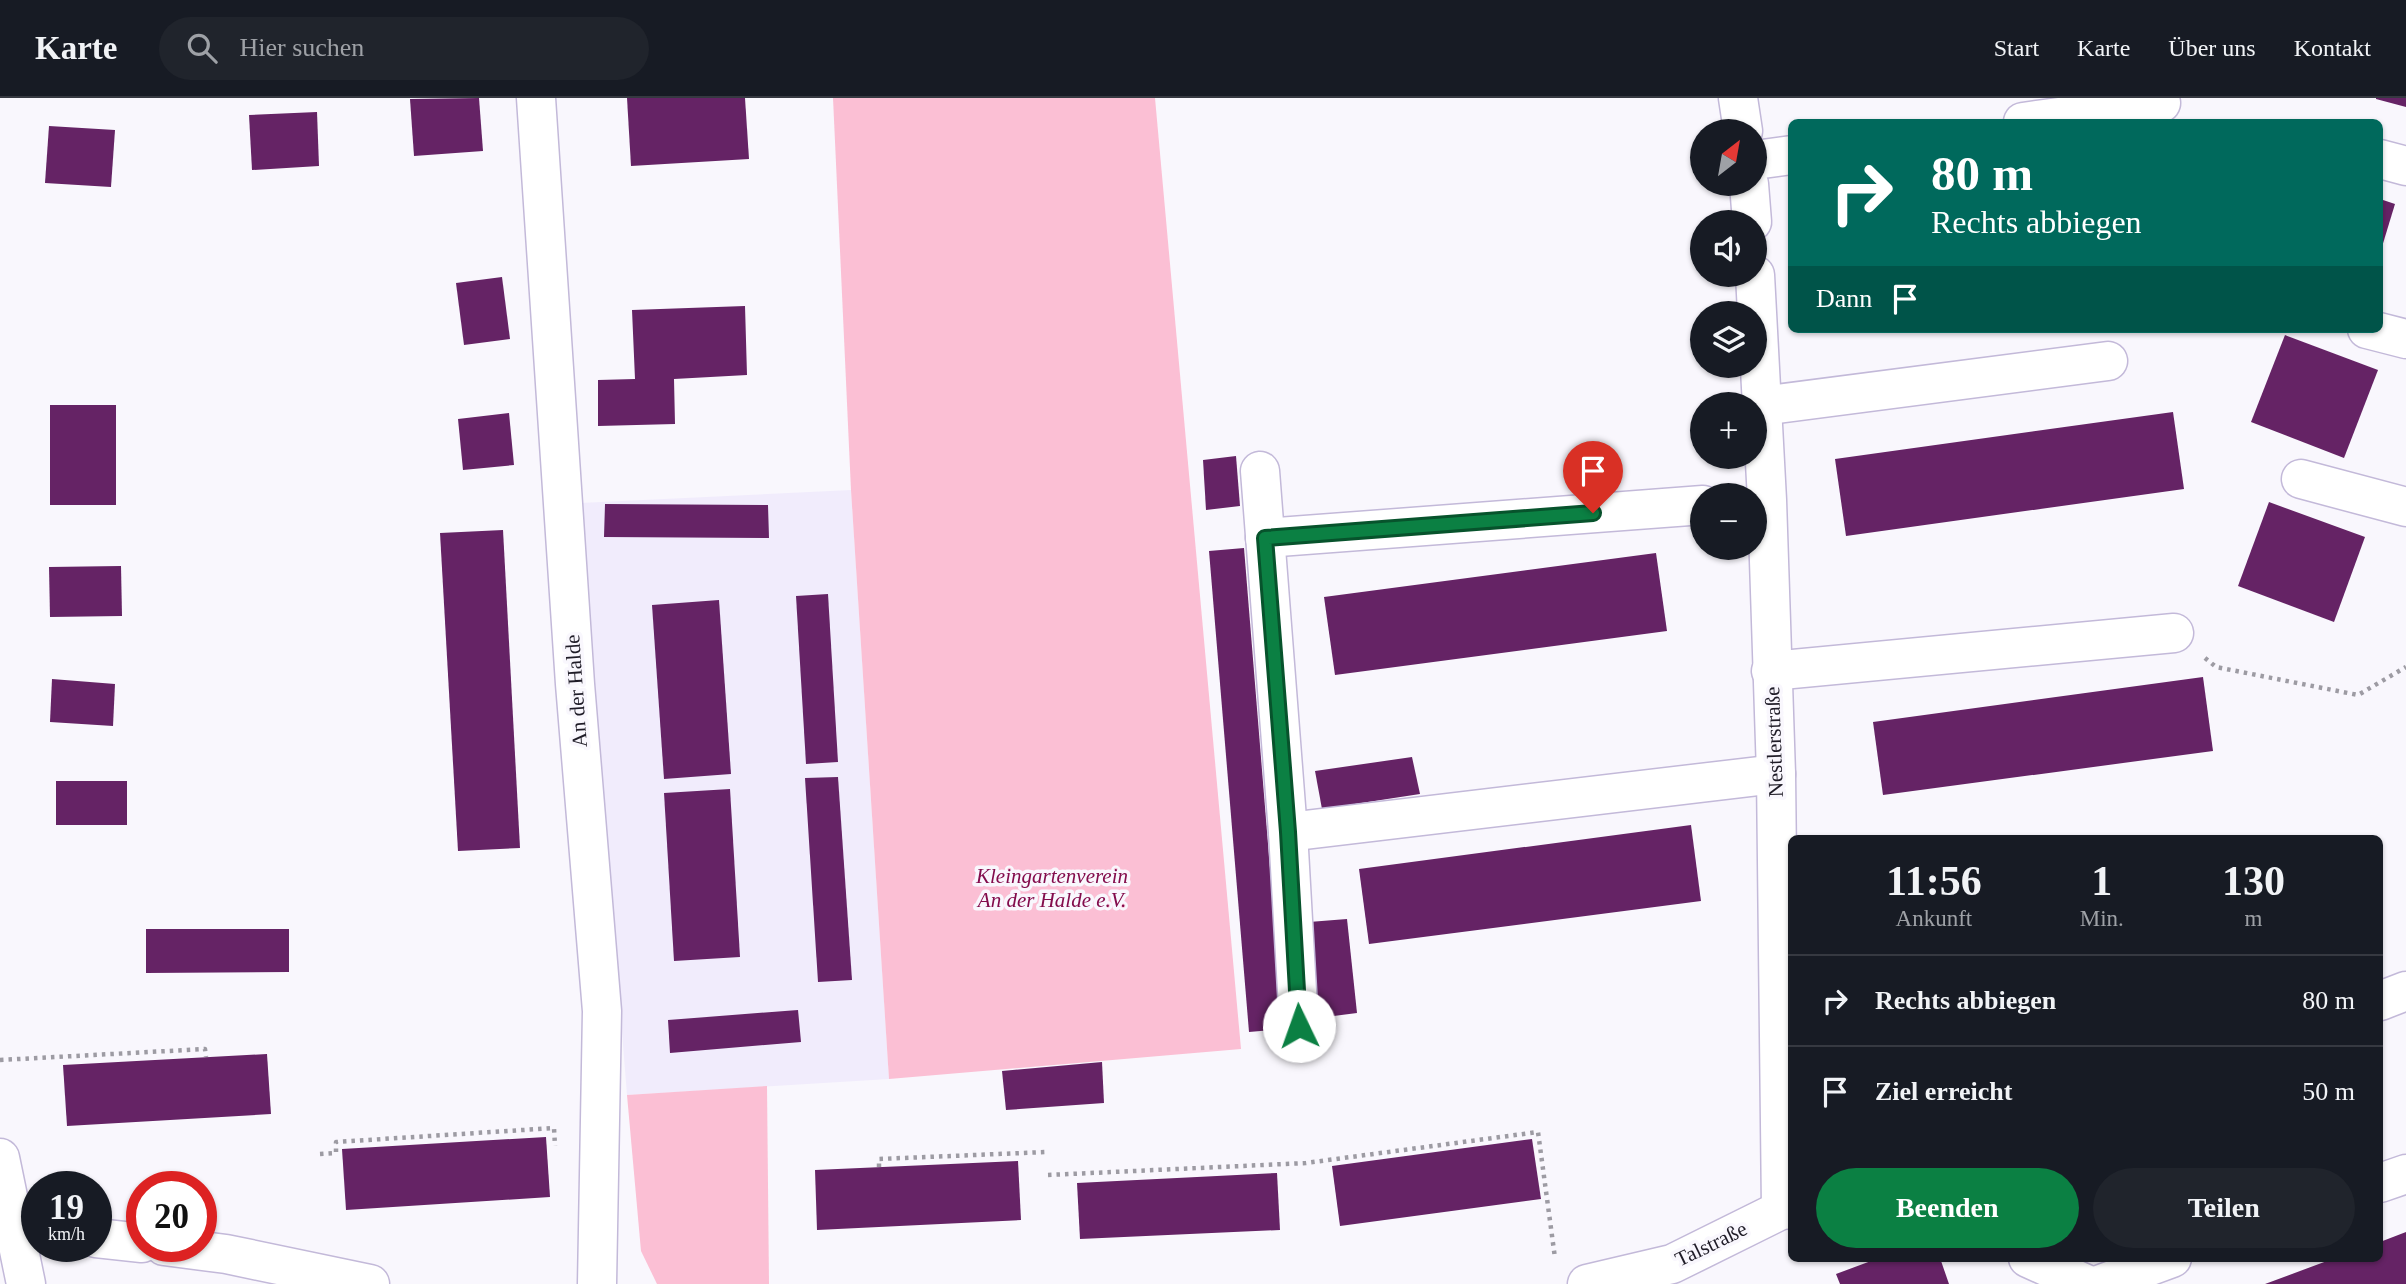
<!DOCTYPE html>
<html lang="de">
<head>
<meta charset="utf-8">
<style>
  body { margin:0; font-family:Georgia,serif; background:#20242c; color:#f1f3f6; height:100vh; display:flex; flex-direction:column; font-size:26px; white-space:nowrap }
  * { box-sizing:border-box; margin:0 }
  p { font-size:23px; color:#9ea1a6 }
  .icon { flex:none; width:38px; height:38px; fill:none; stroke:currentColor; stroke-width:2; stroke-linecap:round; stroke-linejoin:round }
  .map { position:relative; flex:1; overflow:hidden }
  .drawer { position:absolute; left:1788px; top:737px; width:595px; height:427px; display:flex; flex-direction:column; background:#171b24; border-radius:10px; box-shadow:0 2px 5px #0004 }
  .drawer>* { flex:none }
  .hud { position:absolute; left:1788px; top:21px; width:595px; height:214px; border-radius:10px; box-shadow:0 2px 5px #0004; background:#00695c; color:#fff; overflow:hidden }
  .needle { width:46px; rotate:31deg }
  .controls { position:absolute; left:1690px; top:21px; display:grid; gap:14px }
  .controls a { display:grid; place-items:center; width:77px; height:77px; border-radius:50%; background:#171b24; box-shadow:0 2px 5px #0004; font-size:35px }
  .speed { position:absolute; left:21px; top:1073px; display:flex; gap:14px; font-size:35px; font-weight:700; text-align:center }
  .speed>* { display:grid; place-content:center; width:91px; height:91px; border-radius:50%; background:#171b24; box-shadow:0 2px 5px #0004; line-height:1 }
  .speed small { font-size:18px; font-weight:400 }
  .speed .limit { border:10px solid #d22; background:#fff; color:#111 }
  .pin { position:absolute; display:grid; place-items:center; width:60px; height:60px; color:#fff; margin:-72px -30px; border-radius:50% 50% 50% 0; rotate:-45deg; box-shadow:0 0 7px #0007 }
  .pin .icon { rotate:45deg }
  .me { position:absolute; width:77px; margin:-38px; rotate:357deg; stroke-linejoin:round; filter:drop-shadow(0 0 5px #0008) }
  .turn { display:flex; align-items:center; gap:24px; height:147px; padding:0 28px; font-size:32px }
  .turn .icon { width:91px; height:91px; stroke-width:2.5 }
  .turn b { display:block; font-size:49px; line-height:60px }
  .then { display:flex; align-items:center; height:66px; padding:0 28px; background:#0003; gap:14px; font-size:26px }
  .eta { display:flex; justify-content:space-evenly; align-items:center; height:119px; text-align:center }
  .eta b { font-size:42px; font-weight:800; line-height:49px }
  .cta { display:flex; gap:14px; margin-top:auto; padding:14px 28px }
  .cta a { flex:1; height:80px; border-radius:42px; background:#0b8043; color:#fff; font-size:28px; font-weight:800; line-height:80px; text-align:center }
  .cta a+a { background:#20242c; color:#f1f3f6 }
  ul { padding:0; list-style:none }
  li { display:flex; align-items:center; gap:21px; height:91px; padding:0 28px; border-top:2px solid #363941 }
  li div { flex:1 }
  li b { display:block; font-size:26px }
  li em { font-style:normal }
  header { display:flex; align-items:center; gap:42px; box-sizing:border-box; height:98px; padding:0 35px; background:#171b24; border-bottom:2px solid #363941 }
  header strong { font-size:33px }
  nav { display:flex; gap:38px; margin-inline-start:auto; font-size:24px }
  .search { width:490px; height:63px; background:#20242c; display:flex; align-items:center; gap:18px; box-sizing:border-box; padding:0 24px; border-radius:38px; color:#9ea1a6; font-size:26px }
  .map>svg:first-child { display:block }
  .built { fill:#f1ecfc }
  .green { fill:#fbbfd4 }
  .building { fill:#652365 }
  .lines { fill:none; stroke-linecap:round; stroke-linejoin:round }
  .minor-casing { stroke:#c3b9d9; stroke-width:41 }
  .path { stroke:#9d9ba3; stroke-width:4.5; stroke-dasharray:3.5 5; stroke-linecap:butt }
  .minor { stroke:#fff; stroke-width:38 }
  .route-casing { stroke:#07532c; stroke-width:18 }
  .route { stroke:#0b8043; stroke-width:12 }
  .labels { text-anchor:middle; stroke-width:7; stroke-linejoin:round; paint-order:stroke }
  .street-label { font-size:21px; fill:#1f1c27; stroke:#f9f7fd }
  .park-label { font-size:21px; font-style:italic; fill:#830c4c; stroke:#f9f7fd }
</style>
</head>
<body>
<header>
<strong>Karte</strong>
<div class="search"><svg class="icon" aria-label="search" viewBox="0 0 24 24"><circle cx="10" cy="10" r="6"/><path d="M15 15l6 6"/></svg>Hier suchen</div>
<nav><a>Start</a><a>Karte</a><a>Über uns</a><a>Kontakt</a></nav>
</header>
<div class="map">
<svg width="2406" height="1186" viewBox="0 0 2406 1186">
  <rect width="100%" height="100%" fill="#f9f7fd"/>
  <polygon class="built" points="851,392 889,981 627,997 580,405"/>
  <g class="green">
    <polygon points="833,0 1155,0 1241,951 889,981 851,392"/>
    <polygon points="767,988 769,1186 657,1186 641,1153 627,997"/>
  </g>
  <g class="building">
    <polygon points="479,0 483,53 414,58 410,1"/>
    <polygon points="627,0 745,0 749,61 631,68"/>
    <polygon points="2376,0 2406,0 2406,9 2376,1"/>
    <polygon points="317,14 319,68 252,72 249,17"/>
    <polygon points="49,28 115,32 111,89 45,85"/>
    <polygon points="2380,101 2395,106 2381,152 2380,152"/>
    <polygon points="502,179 510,241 464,247 456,185"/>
    <polygon points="745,208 747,277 674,281 675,326 598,328 598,282 635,281 632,212"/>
    <polygon points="2285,237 2378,272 2344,360 2251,324"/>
    <rect x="50" y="307" width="66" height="100"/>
    <polygon points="2173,314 2184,391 1846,438 1835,361"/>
    <polygon points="509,315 514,367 463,372 458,321"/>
    <polygon points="1236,358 1240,408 1206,412 1203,362"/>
    <polygon points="2269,404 2365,439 2334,524 2238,488"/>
    <polygon points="605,406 768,407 769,440 604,439"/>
    <polygon points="503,432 520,750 458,753 440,435"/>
    <polygon points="1244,450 1283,931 1249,934 1209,453"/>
    <polygon points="1656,455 1667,533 1335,577 1324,499"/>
    <polygon points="121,468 122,518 50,519 49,469"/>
    <polygon points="828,496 838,664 806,666 796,498"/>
    <polygon points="719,502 731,676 664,681 652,507"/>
    <polygon points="2203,579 2213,653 1883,697 1873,624"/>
    <polygon points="52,581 115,586 113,628 50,624"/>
    <polygon points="1412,659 1420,696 1322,711 1315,673"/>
    <polygon points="838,679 852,882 818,884 805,680"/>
    <rect x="56" y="683" width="71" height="44"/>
    <polygon points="730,691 740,859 674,863 664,695"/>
    <polygon points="1691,727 1701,803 1369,846 1359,771"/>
    <polygon points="1347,821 1357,915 1318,920 1309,824"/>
    <polygon points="146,831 289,831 289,874 146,875"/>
    <polygon points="798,912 801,944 670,955 668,922"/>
    <polygon points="267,956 271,1016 67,1028 63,967"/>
    <polygon points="1102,964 1104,1005 1006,1012 1002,973"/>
    <polygon points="546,1039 550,1099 346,1112 342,1051"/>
    <polygon points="1532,1041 1541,1101 1340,1128 1332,1068"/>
    <polygon points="1018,1063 1021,1122 817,1132 815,1072"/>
    <polygon points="1277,1075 1280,1132 1080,1141 1077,1085"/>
    <polygon points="2406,1134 2406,1186 2265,1186 2335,1160 2380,1160 2380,1144"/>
    <polygon points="1879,1160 1940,1160 1949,1186 1840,1186 1836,1176"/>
  </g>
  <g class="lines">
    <g class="minor-casing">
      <g id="minor">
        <polyline points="536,0 575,586 602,913 597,1186"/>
        <polyline points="1738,0 1743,33"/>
        <polyline points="2023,24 2161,5"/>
        <polyline points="2380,61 2406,68"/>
        <polyline points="1755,62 1792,57"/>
        <polyline points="1749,86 1752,124"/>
        <polyline points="1755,177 1767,402 1776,676 1781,1112"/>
        <polyline points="2367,231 2406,241"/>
        <polyline points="1761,308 2108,263"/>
        <polyline points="1260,373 1288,734 1299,928"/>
        <polyline points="2301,381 2406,409"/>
        <polyline points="1265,440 1703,407"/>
        <polyline points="1771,573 2174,535"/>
        <polyline points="1288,734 1776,676"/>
        <polyline points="2380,903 2406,893"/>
        <polyline points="0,1060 26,1186"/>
        <polyline points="2380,1085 2406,1076"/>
        <polyline points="96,1140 142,1145"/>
        <polyline points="164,1148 226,1156 370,1186"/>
        <polyline points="2028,1160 2086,1186"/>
        <polyline points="1587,1186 1672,1166 1781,1112 1792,1111"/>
        <polyline points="2101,1186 2172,1160"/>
      </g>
    </g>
    <g class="path">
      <polyline points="2205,560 2216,569 2358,597 2406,569"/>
      <polyline points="0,962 205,951 206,959"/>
      <polyline points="320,1056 336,1055 336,1044 554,1030 555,1048"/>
      <polyline points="879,1069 879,1061 1046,1054"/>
      <polyline points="1048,1077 1306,1065 1538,1034 1555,1160"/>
    </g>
    <use href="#minor" class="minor"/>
  </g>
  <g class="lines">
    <g class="route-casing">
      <polyline id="route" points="1299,928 1288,734 1265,440 1593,415"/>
    </g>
    <use href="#route" class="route"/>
  </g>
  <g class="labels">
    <g class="street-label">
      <text transform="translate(576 593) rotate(-94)" y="7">An der Halde</text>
      <text transform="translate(1774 644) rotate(-92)" y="7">Nestlerstraße</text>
      <text transform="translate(1711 1146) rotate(-26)" y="7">Talstraße</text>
    </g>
    <g class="park-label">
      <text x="1052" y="785">Kleingartenverein<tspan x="1052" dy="24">An der Halde e.V.</tspan></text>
    </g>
  </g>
</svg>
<div class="controls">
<a><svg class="needle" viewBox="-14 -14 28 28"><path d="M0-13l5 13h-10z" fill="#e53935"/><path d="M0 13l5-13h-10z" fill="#9ea1a6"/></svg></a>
<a><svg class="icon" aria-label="sound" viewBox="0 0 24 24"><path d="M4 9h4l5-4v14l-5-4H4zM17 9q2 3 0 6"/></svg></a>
<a><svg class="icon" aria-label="layers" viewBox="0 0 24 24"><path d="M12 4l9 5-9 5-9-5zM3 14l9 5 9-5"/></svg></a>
<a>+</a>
<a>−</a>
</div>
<div class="speed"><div>19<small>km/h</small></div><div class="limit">20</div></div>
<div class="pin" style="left:1593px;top:415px;background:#d93025"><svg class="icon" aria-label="arrive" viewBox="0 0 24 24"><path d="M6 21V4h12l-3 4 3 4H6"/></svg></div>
<svg class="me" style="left:1299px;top:928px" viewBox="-20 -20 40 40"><circle r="19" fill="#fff"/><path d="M0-13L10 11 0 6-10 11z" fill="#0b8043"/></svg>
<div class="hud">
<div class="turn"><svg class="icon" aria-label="right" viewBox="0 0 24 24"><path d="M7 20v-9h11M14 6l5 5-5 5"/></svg><div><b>80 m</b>Rechts abbiegen</div></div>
<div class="then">Dann<svg class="icon" aria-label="arrive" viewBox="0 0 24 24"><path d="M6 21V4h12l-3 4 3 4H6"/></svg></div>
</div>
<section class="drawer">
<div class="eta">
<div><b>11:56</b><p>Ankunft</p></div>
<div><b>1</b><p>Min.</p></div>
<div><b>130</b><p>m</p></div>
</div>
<ul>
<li><svg class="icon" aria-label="right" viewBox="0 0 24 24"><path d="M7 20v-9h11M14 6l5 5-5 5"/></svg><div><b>Rechts abbiegen</b></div><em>80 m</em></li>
<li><svg class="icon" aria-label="arrive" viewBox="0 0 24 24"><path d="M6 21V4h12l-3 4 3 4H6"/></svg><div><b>Ziel erreicht</b></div><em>50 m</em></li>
</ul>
<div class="cta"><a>Beenden</a><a>Teilen</a></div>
</section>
</div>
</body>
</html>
